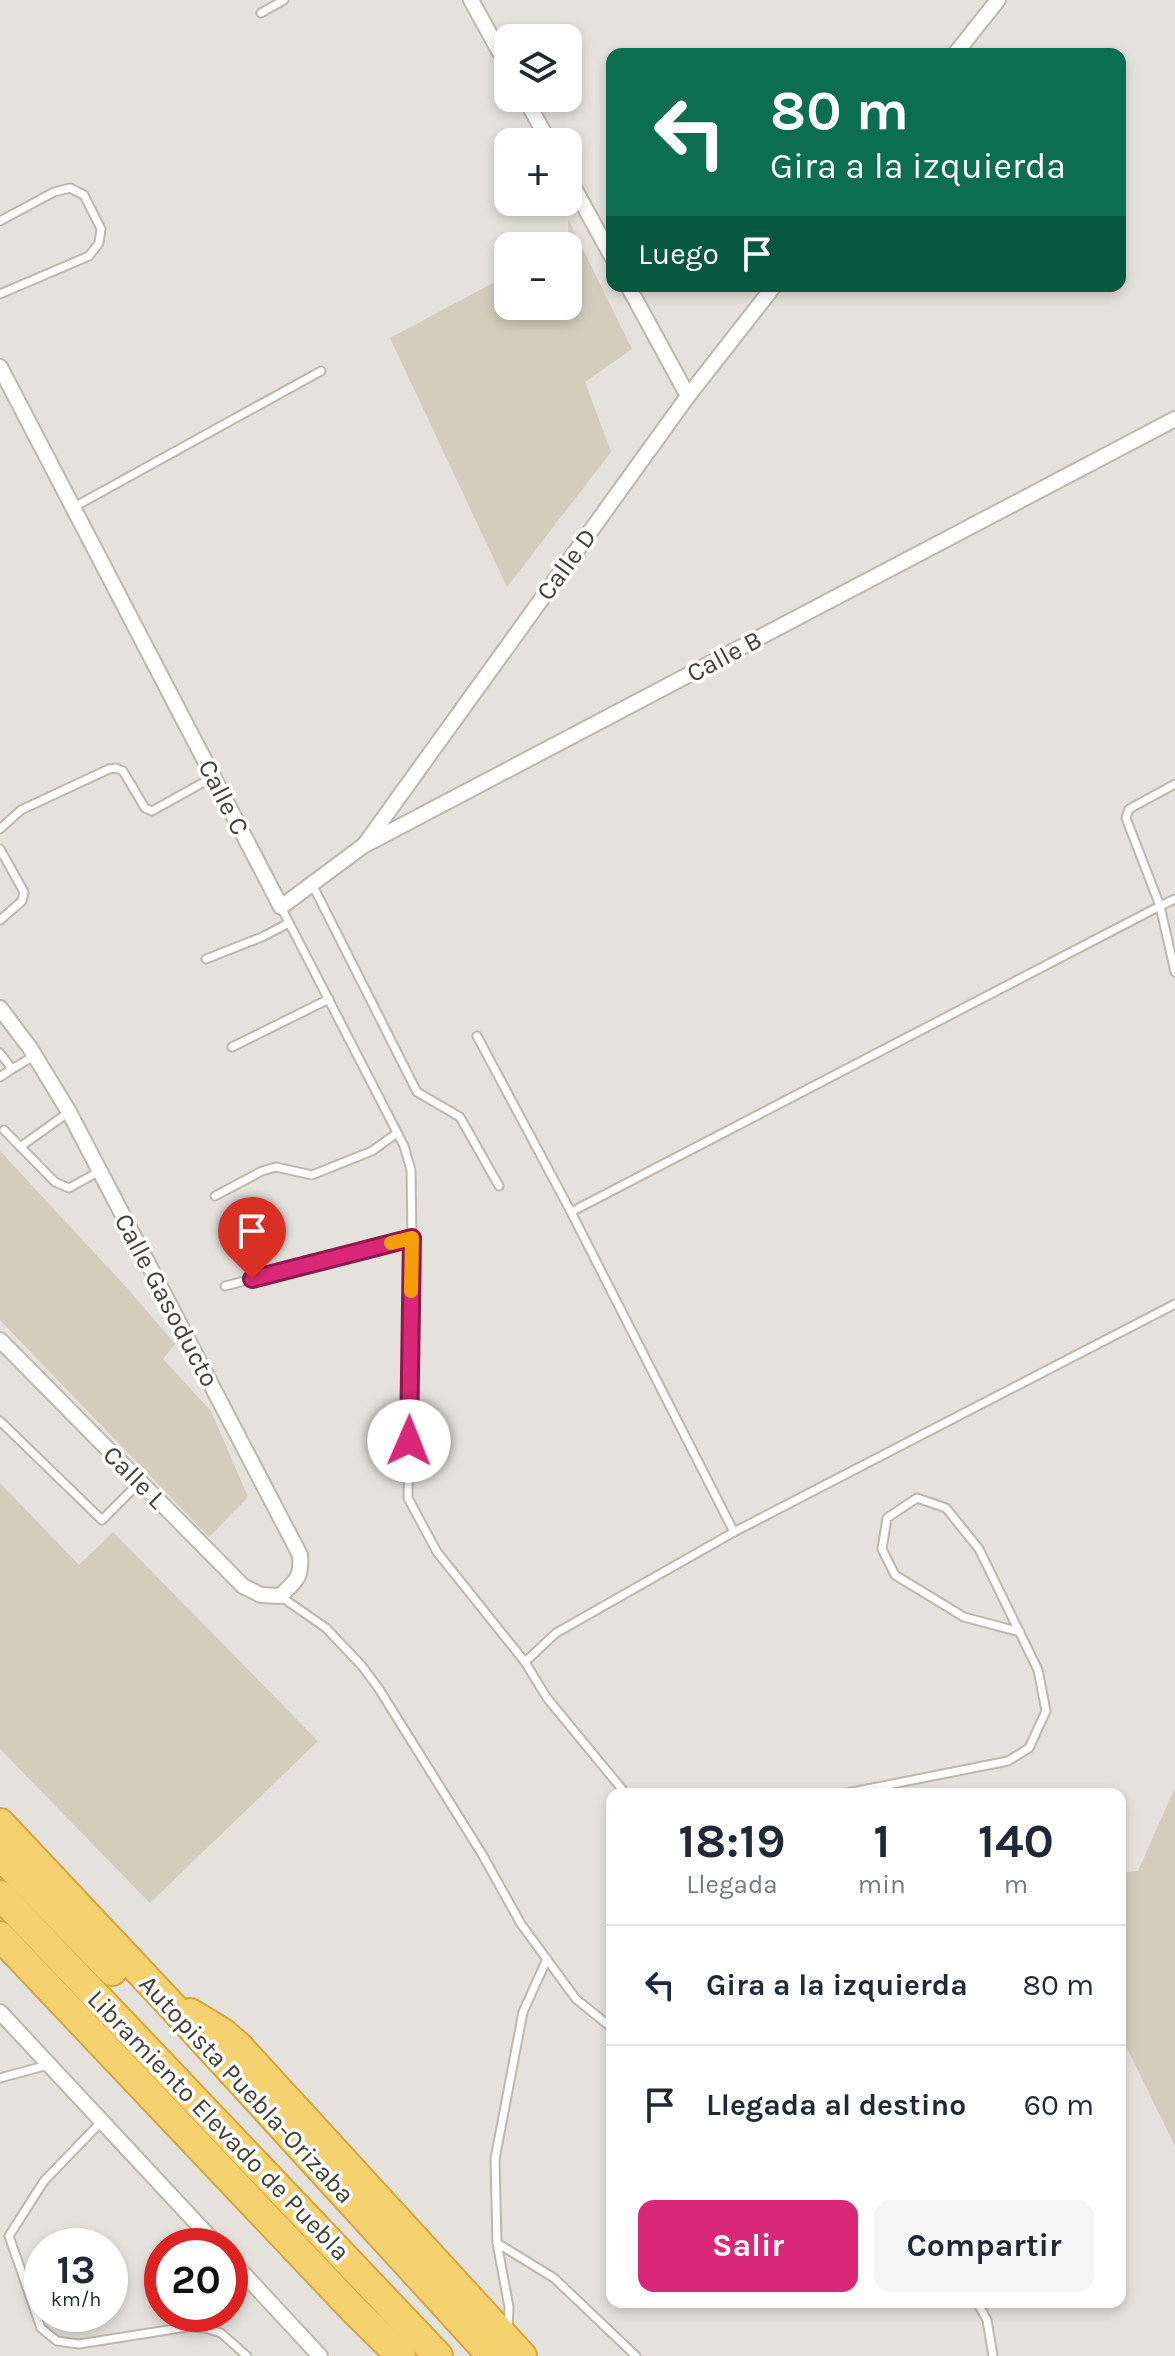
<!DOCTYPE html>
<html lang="es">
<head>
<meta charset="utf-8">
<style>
  body { margin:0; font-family:Karla,sans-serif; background:#f6f6f7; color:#1f2937; height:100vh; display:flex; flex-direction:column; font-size:30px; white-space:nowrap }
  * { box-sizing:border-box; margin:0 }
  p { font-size:26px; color:#747a83 }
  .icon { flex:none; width:44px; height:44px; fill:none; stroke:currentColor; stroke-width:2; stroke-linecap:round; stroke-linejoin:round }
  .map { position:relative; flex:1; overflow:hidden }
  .sheet { position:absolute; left:606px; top:1788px; width:520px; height:520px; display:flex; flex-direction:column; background:#fff; border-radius:16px; box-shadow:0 4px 12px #0003 }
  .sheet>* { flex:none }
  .hud { position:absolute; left:606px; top:48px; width:520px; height:244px; border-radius:16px; box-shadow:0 4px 12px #0003; background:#0b6e4f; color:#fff; overflow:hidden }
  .buttons { position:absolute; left:494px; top:24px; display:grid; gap:16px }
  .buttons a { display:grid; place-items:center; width:88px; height:88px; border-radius:16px; background:#fff; box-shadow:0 4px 12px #0003; font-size:40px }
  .speed { position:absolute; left:24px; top:2228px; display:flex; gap:16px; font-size:40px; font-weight:700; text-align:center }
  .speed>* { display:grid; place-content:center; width:104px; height:104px; border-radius:50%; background:#fff; box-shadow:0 4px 12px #0003; line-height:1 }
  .speed small { font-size:20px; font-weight:400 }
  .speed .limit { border:12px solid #d22; background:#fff; color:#111 }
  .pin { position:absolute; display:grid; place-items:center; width:68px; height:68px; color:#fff; margin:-82px -34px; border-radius:50% 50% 50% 0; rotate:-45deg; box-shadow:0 0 8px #0007 }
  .pin .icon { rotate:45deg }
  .me { position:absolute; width:88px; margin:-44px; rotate:1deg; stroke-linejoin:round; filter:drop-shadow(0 0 6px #0008) }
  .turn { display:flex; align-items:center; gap:28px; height:168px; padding:0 32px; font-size:36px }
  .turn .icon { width:104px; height:104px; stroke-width:2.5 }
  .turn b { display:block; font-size:56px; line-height:68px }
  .then { display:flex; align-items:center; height:76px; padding:0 32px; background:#0003; gap:16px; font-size:30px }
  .eta { display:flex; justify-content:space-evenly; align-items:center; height:136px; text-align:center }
  .eta b { font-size:48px; font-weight:700; line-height:56px }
  .button { display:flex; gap:16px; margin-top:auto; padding:16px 32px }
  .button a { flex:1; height:92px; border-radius:16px; background:#db2777; color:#fff; font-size:32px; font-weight:700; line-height:92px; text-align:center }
  .button a+a { background:#f6f6f7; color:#1f2937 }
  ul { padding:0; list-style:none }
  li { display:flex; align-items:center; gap:24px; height:120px; padding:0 32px; border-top:2px solid #e0e1e3 }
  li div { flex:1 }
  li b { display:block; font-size:30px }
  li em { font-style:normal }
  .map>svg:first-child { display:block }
  .industrial { fill:#e5e1dc; fill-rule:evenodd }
  .building { fill:#d4ccbd }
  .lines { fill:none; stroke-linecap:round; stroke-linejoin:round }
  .lane-casing { stroke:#bdb8aa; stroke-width:11 }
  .street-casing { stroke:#bdb8aa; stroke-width:18 }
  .highway-casing { stroke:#d5a63f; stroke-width:32 }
  .lane { stroke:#fff; stroke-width:7 }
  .street { stroke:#fff; stroke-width:14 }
  .highway { stroke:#f6d16f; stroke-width:28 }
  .route-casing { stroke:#8e194d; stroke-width:20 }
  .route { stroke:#db2777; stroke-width:14 }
  .slow { stroke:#f59e0b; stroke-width:14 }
  .labels { text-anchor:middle; stroke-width:7; stroke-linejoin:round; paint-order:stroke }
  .street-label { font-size:26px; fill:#454036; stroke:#fff }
</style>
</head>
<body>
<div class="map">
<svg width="1175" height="2356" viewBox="0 0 1175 2356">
  <rect width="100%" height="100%" fill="#f3f0e7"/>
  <path class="industrial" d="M0,0H1175V2356H0ZM508,38H568V98H508ZM612,54H1120V286H612ZM508,142H568V202H508ZM508,246H568V306H508ZM612,1794H1120V2302H612ZM42,2246H110V2314H42ZM162,2246H230V2314H162Z"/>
  <g class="building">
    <polygon points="568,219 632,349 585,382 611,452 507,587 390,338 508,275 508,306 568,306"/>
    <polygon points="0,1151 127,1288 175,1344 163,1359 211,1411 248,1497 209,1537 0,1320"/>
    <polygon points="0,1483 79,1565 113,1532 318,1741 150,1903 0,1749"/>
    <polygon points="1175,1788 1175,2146 1120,2034 1120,1873 1138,1871"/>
  </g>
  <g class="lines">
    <g class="lane-casing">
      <g id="lane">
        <polyline points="261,13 284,0"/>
        <polyline points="0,221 54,192 70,188 84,195 101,229 99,243 89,256 0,294"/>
        <polyline points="74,507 321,371"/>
        <polyline points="0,829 21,810 109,769 116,768 123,771 145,808 152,811 213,777"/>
        <polyline points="0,849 24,892 22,901 0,920"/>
        <polyline points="312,884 417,1092 460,1117 499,1186"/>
        <polyline points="1175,899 1160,906 1175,972"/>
        <polyline points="281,907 404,1146 411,1170 412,1238 408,1498 437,1552 525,1662"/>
        <polyline points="206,959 262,937 289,923"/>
        <polyline points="477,1036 571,1212 734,1532"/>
        <polyline points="232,1047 329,999"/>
        <polyline points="0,1053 12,1069 34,1056"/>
        <polyline points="0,1077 12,1069"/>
        <polyline points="4,1130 55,1182 69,1188 100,1171"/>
        <polyline points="20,1147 69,1112"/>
        <polyline points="215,1196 262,1171 276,1167 312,1175 372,1151 397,1133"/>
        <polyline points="571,1212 1160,906 1126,818 1129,809 1175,784"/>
        <polyline points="225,1286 412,1238"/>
        <polyline points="0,1421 102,1520 140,1482"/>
        <polyline points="280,1596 326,1628 362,1666 379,1689 482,1854 521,1924 576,1999 612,2028"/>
        <polyline points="626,1794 547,1698 525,1662 556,1633 734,1532 1175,1304"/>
        <polyline points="842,1794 1008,1761 1029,1748 1046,1711 1038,1670 979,1549 946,1508 917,1498 887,1518 882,1549 895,1575 964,1617 1020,1632"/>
        <polyline points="0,2078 48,2065"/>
        <polyline points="101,2122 44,2181 9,2236 41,2328 57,2341 79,2344 187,2327 205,2328 221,2333 247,2356"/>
        <polyline points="497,2243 554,2278 636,2356"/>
        <polyline points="977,2302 987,2320 993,2356"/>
        <polyline points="508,2326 509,2307 497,2243 495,2159 523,2012 547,1959"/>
      </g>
    </g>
    <g class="street-casing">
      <g id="street">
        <polyline points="471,0 508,67"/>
        <polyline points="955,54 998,0"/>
        <polyline points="525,98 549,142"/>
        <polyline points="568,177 612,257"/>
        <polyline points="628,286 688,396"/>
        <polyline points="0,367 281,907 363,846 1175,419"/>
        <polyline points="365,844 688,396 774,286"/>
        <path d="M0,1008L30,1048L69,1112L300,1555C302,1578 296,1581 280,1596L261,1595L243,1586L0,1340"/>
        <polyline points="0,2012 218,2246"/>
        <polyline points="230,2259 320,2356"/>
      </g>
    </g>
    <g class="highway-casing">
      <g id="highway">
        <polyline points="0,1823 172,2006 492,2356"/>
        <polyline points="0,1855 112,1971"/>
        <polyline points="0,1895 438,2356"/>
        <polyline points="0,1936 355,2311 401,2356"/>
        <polyline points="190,2013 223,2033 238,2046 522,2356"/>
      </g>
    </g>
    <use href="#lane" class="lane"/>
    <use href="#street" class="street"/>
    <use href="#highway" class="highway"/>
  </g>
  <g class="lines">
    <g class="route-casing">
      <polyline id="route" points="252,1279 412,1238 409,1441"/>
    </g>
    <use href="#route" class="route"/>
    <polyline class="slow" points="391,1243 412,1238 411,1291"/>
  </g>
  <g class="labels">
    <g class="street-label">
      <text transform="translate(566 564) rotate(-54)" y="9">Calle D</text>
      <text transform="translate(724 656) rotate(-28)" y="9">Calle B</text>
      <text transform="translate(224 797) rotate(63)" y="9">Calle C</text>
      <text transform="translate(167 1300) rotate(62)" y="9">Calle Gasoducto</text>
      <text transform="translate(135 1477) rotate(45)" y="9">Calle L</text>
      <text transform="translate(247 2089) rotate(47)" y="9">Autopista Puebla-Orizaba</text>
      <text transform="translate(219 2125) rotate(46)" y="9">Libramiento Elevado de Puebla</text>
    </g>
  </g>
</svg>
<div class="buttons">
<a><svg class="icon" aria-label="layers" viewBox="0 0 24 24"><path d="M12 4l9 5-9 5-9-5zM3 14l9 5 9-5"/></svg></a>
<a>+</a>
<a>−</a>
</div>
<div class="speed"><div>13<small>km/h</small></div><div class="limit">20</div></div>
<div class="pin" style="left:252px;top:1279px;background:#d93025"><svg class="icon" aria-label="arrive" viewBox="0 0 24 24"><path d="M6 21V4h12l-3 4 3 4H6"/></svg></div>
<svg class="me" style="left:409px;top:1441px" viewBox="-20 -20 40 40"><circle r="19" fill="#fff"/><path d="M0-13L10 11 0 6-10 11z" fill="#db2777"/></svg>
<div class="hud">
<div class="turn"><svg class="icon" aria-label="left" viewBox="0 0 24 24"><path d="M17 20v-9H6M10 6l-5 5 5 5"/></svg><div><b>80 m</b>Gira a la izquierda</div></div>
<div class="then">Luego<svg class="icon" aria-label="arrive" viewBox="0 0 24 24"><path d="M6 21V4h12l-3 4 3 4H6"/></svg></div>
</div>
<section class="sheet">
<div class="eta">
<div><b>18:19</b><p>Llegada</p></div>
<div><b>1</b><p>min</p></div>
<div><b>140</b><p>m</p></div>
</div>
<ul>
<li><svg class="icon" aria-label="left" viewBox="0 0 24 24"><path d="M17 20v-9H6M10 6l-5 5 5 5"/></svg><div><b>Gira a la izquierda</b></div><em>80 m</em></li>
<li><svg class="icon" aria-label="arrive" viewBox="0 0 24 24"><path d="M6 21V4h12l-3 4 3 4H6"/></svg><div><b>Llegada al destino</b></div><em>60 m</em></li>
</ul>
<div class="button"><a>Salir</a><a>Compartir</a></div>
</section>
</div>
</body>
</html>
